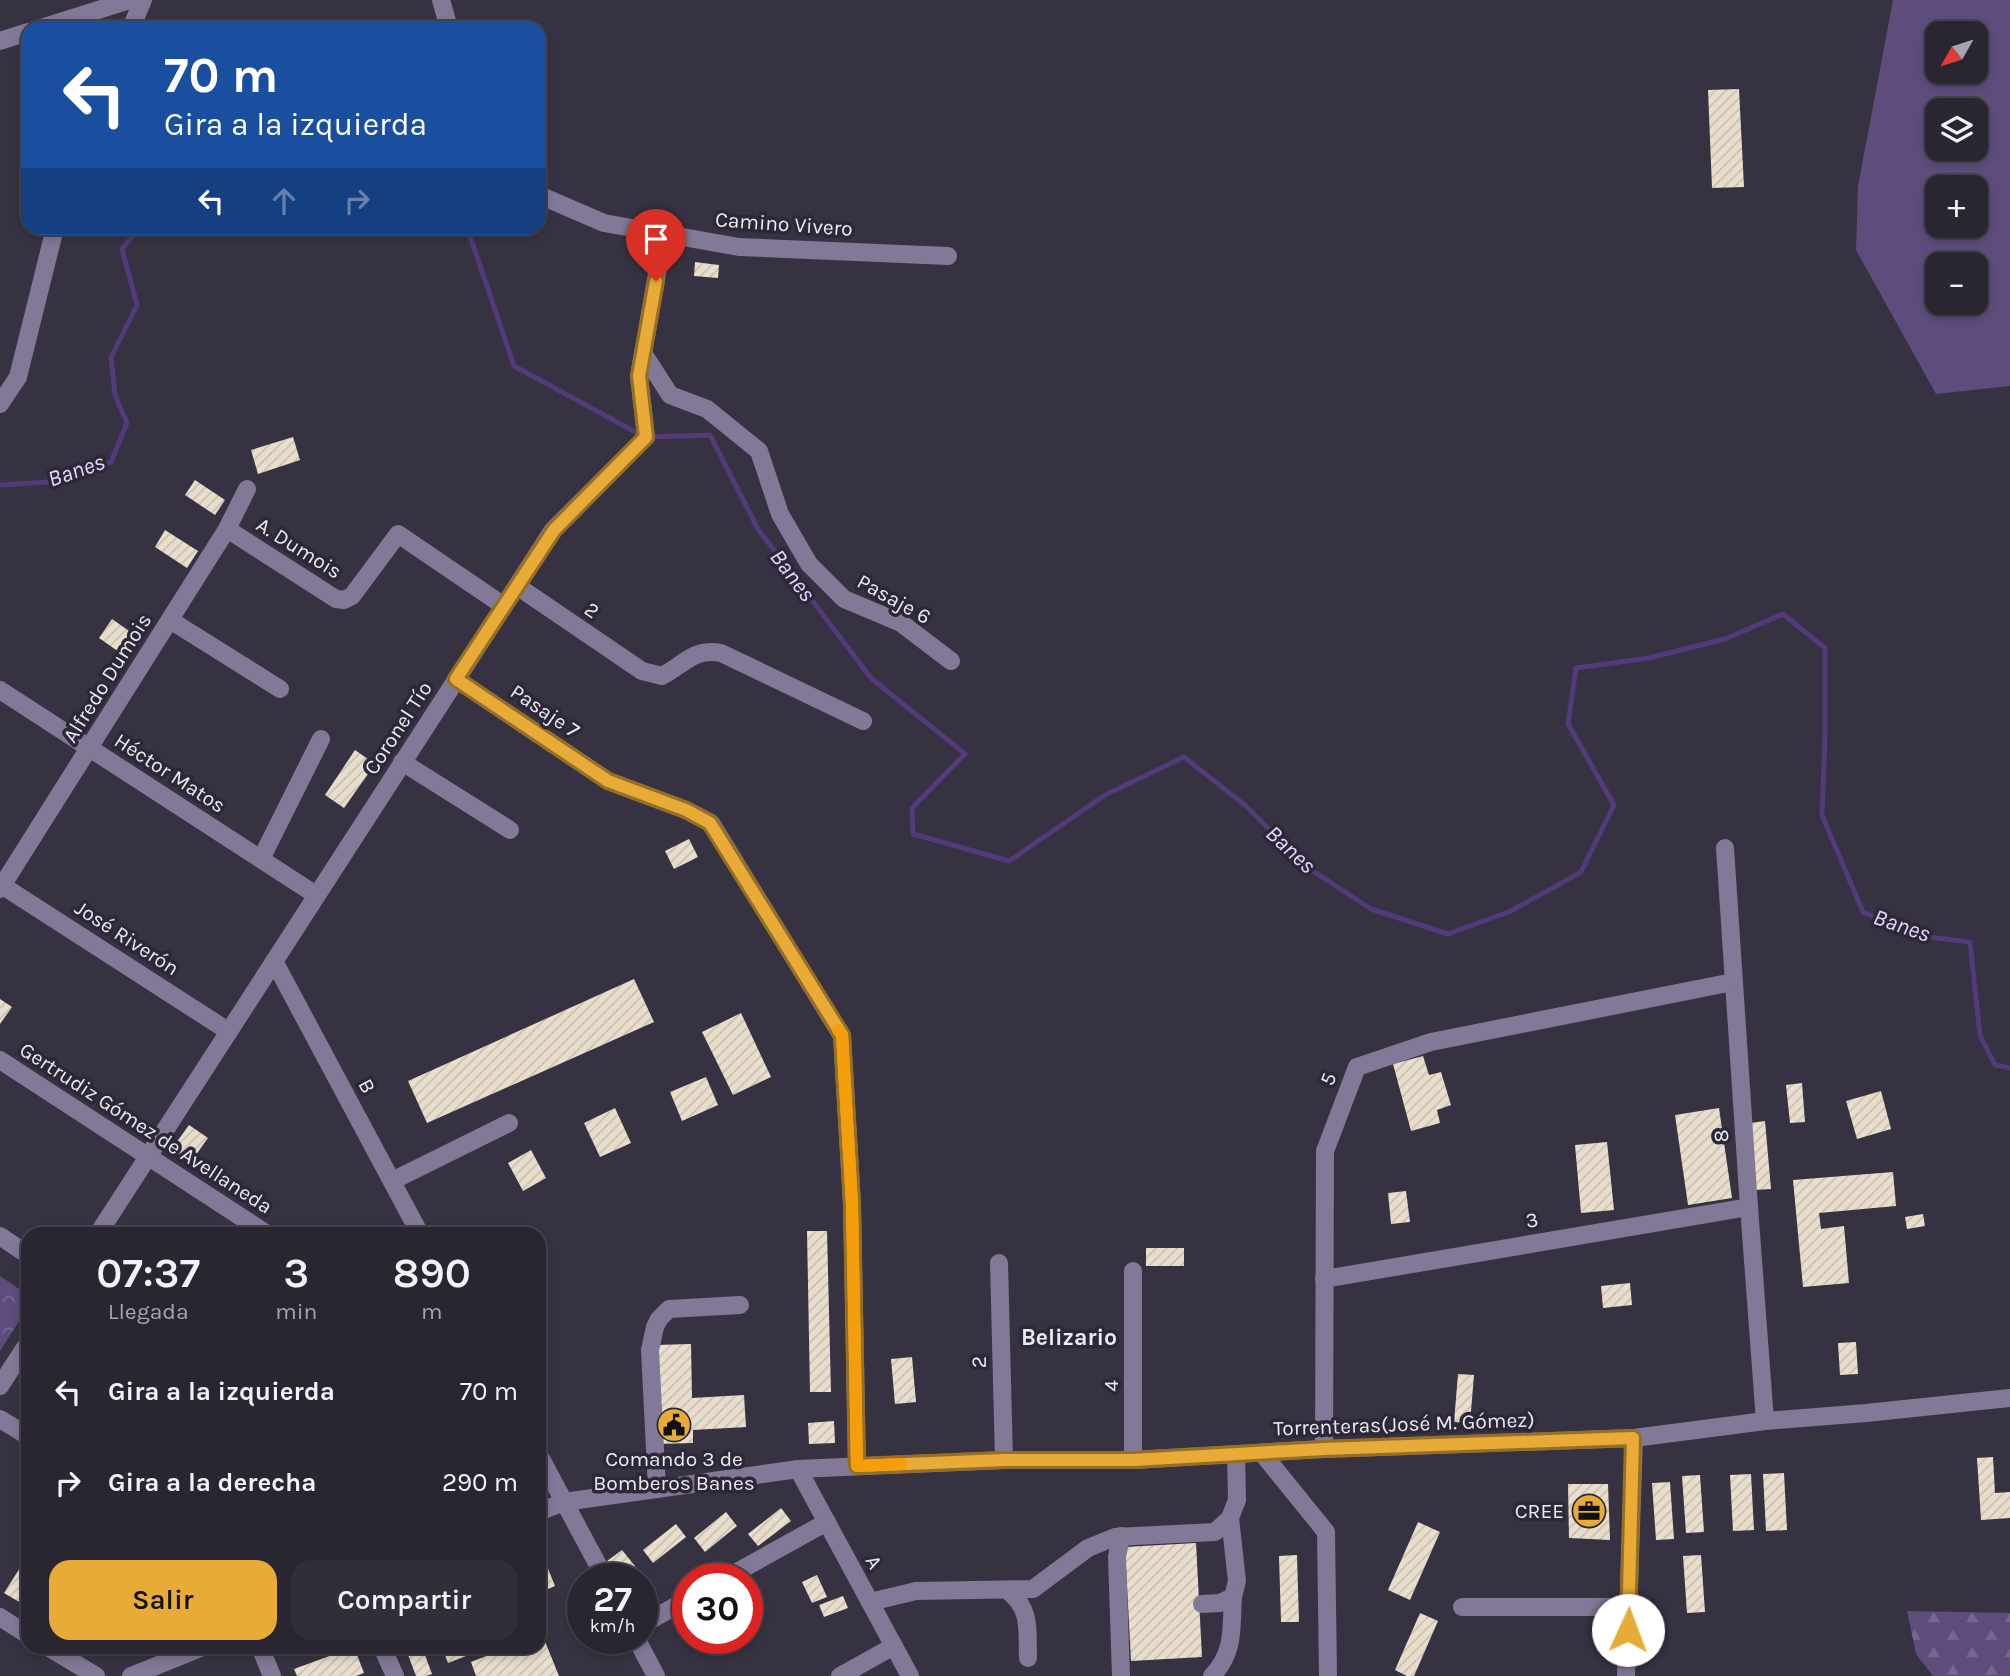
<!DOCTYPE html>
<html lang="es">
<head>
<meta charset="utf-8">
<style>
  body { margin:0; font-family:Karla,sans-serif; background:#312e39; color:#f1f3f6; height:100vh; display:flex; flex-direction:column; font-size:26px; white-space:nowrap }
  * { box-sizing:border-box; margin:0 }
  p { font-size:23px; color:#a5a5ab }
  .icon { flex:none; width:38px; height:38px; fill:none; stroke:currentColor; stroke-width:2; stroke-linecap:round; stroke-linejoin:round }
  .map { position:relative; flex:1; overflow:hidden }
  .details { position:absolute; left:21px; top:1227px; width:525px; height:427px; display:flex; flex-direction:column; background:#292631; border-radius:21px; box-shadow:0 4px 10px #0003,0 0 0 2px #45434d }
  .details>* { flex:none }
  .banner { position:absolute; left:21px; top:21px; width:525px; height:214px; border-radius:21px; box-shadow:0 4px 10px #0003,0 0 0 2px #45434d; background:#1a4fa0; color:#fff; overflow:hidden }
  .needle { width:46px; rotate:231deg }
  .controls { position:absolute; left:1925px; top:21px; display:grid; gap:14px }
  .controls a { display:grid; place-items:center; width:63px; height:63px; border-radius:14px; background:#292631; box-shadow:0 4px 10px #0003,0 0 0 2px #45434d; font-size:35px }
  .speed { position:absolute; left:567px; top:1563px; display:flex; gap:14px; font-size:35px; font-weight:700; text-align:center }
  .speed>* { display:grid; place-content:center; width:91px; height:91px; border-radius:50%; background:#292631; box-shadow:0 4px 10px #0003,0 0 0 2px #45434d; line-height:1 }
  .speed small { font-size:18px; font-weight:400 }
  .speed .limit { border:10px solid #d22; background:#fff; color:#111 }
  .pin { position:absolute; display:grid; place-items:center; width:60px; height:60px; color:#fff; margin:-72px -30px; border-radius:50% 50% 50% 0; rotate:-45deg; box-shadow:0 0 7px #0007 }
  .pin .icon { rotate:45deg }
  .me { position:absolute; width:77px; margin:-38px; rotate:2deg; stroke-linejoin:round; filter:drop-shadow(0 0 5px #0008) }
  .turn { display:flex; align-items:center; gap:24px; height:147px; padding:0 28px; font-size:32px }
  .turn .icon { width:91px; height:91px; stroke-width:2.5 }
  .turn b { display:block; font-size:49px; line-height:60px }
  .lanes { display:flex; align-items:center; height:66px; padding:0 28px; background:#0003; justify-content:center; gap:35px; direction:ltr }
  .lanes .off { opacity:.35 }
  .eta { display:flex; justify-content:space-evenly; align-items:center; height:119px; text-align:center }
  .eta b { font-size:42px; font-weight:600; line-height:49px }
  .button { display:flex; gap:14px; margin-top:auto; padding:14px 28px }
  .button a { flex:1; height:80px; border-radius:21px; background:#e8ab37; color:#111; font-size:28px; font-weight:600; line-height:80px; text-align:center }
  .button a+a { background:#312e39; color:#f1f3f6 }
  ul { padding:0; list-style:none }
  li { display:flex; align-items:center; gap:21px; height:91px; padding:0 28px }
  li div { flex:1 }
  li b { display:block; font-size:26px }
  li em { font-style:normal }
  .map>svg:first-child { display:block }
  .grass { fill:#5e4d7c; fill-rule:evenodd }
  .forest { fill:url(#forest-firs) }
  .park { fill:url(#park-crowns) }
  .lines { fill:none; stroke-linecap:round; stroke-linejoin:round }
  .stream { stroke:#54397b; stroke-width:5 }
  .building { fill:url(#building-hatch) }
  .minor { stroke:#827897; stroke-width:18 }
  .route-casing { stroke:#976f24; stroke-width:18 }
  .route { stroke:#e8ab37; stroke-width:12 }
  .slow { stroke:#f59e0b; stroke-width:12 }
  .labels { text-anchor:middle; stroke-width:7; stroke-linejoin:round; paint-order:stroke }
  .street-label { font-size:21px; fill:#ece9f3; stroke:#2d2837 }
  .poi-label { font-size:21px; fill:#ece9f3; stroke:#2d2837 }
  .water-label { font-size:23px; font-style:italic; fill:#e4d7fe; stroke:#2d2837 }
  .neighbourhood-label { font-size:23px; font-weight:bold; fill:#ece9f3; stroke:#2d2837 }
</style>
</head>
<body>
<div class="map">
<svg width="2010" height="1676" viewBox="0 0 2010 1676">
  <defs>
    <pattern id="forest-firs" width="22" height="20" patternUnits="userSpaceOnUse" patternTransform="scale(1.75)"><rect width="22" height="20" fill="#5e4d7c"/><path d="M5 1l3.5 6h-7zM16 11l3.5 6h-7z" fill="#75678f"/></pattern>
    <pattern id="park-crowns" width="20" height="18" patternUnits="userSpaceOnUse" patternTransform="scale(1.75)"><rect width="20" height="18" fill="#5e4d7c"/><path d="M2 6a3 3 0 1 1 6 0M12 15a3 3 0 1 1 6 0" fill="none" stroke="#75678f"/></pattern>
    <pattern id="building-hatch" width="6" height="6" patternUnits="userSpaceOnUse" patternTransform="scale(1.75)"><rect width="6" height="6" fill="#e9decc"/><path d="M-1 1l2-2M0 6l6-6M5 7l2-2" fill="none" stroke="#c9c0b2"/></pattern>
  </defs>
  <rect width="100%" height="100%" fill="#373241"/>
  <path class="grass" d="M1893,0H2010V386L1936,394L1856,250L1858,186ZM1937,33H1976V72H1937ZM1937,110H1976V149H1937ZM1937,187H1976V226H1937ZM1937,264H1976V303H1937Z"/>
  <polygon class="forest" points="1907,1611 2010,1613 2010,1676 1933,1676 1916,1654"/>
  <polygon class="park" points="0,1276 28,1295 28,1307 0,1351"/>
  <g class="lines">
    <g class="stream">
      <polyline points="439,228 469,233 514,366 641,435"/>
      <polyline points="650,437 710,435 758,529 871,678 965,754 912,808 913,834 1009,861 1105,795 1184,757 1246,806 1307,867 1371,909 1448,934 1511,911 1581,872 1614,805 1568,724 1576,668 1649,658 1725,639 1783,614 1825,648 1825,736 1822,815 1863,912 1920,936 1970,942 1980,1035 1995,1065 2010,1068"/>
      <polyline points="0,485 49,482 111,462 127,423 115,395 111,357 137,305 122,249 139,228"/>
    </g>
  </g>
  <g class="building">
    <polygon points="1739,89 1744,187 1712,188 1708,90"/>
    <polygon points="695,262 719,265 718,278 694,276"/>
    <polygon points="293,437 300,460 258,474 251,450"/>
    <polygon points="195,480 225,500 215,515 185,495"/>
    <polygon points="165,530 198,551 187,568 155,547"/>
    <polygon points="112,619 142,640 129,659 99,638"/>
    <polygon points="355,750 375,764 344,808 325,795"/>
    <polygon points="689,839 698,857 674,869 665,851"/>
    <polygon points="634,979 654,1022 427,1123 408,1081"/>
    <polygon points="0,999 12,1007 0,1024"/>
    <polygon points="741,1013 771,1077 733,1095 702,1032"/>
    <polygon points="1423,1056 1429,1075 1441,1072 1451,1105 1437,1110 1440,1123 1411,1131 1393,1064"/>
    <polygon points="706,1077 718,1105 682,1121 670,1092"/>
    <polygon points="1802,1083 1805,1122 1790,1123 1786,1085"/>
    <polygon points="1881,1091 1891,1129 1857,1139 1846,1101"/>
    <polygon points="615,1108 631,1143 600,1157 584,1123"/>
    <polygon points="1719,1108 1732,1198 1688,1205 1675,1115"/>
    <polygon points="1765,1121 1771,1189 1755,1190 1750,1123"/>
    <polygon points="189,1125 208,1138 190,1163 171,1150"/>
    <polygon points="1607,1142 1614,1210 1581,1213 1575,1145"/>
    <polygon points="531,1150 546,1178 523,1191 508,1163"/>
    <polygon points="1893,1172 1896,1206 1819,1213 1821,1229 1844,1226 1849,1283 1803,1287 1793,1180"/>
    <polygon points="1406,1191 1410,1222 1391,1224 1388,1193"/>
    <polygon points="1923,1214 1925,1226 1907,1229 1905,1217"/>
    <polygon points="807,1231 827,1231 831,1392 810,1392"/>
    <rect x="1146" y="1248" width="38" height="18"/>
    <polygon points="1630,1283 1632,1305 1603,1308 1601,1286"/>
    <polygon points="1856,1342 1858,1374 1840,1375 1838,1343"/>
    <polygon points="691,1344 692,1398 744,1395 746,1427 693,1430 693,1443 658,1444 656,1345"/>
    <polygon points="912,1357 916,1402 895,1404 891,1359"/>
    <polygon points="1458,1374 1474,1375 1470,1423 1454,1422"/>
    <polygon points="834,1421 835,1443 809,1444 808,1423"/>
    <polygon points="1993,1457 1995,1493 2010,1492 2010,1518 1981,1520 1977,1458"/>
    <polygon points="1784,1473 1787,1530 1766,1531 1763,1474"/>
    <polygon points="1751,1474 1754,1530 1733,1531 1730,1475"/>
    <polygon points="1700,1475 1704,1532 1686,1533 1682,1476"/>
    <polygon points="1670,1482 1674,1539 1656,1540 1652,1483"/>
    <polygon points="1568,1484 1608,1484 1610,1540 1569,1538"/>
    <polygon points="781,1508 791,1521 758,1546 748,1534"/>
    <polygon points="726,1512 737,1526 705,1552 694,1538"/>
    <polygon points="1418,1522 1440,1532 1410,1600 1388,1590"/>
    <polygon points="676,1524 686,1537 653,1563 643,1550"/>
    <polygon points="1196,1543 1202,1657 1131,1661 1125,1547"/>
    <polygon points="622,1550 651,1586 642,1592 642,1578 620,1578 607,1561"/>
    <polygon points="1297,1555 1299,1622 1281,1622 1279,1556"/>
    <polygon points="1701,1555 1705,1612 1687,1613 1683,1556"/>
    <polygon points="25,1560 28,1562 28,1593 21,1603 4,1593"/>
    <polygon points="545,1561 555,1586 539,1593 539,1563"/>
    <polygon points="817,1575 827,1597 812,1603 802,1582"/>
    <polygon points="843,1596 848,1608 824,1617 819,1605"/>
    <polygon points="1420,1613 1438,1621 1414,1676 1407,1676 1395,1670"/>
    <polygon points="542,1634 559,1676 476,1676 471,1662 509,1647 539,1647 539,1635"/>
    <polygon points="354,1647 364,1673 356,1676 297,1676 294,1669"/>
    <polygon points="405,1647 422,1647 432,1674 426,1676 416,1676"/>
    <polygon points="442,1647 472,1647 474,1653 448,1663"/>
  </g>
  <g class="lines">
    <g class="minor">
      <polyline points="441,0 449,28"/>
      <polyline points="41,28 130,0"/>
      <polyline points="131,28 143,0"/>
      <polyline points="0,41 28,32"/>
      <polyline points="539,195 604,223 739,247 948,256"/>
      <polyline points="643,353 670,395 707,409 759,451 780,514 809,564 844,599 901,623 951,661"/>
      <polyline points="0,404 18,377 55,228"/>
      <polyline points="227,529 336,599 344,600 352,596 398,534 504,606"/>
      <path d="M517,586L642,671L662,676C685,664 693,648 721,653L863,721"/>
      <polyline points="170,620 280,689"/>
      <polyline points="456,679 608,781 686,810 711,823 842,1036 852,1204 857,1466"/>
      <polyline points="0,690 316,895"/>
      <polyline points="402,762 510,830"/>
      <polyline points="1725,848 1749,1207 1765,1421"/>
      <polyline points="261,859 321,739"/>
      <polyline points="0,884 228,1031"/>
      <polyline points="0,889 227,529 247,489"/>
      <polyline points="274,961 420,1234"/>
      <polyline points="0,1060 267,1234"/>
      <polyline points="392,1181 509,1123"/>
      <polyline points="98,1234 553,530 646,437 639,376 664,234"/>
      <polyline points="0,1236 28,1255"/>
      <polyline points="999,1263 1004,1460"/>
      <polyline points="1133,1271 1133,1460"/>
      <polyline points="1324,1279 1749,1207"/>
      <polyline points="0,1386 28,1343"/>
      <polyline points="0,1419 28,1436"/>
      <polyline points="1324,1449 1325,1151 1357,1067 1431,1042 1733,982"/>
      <polyline points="1262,1453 1326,1532 1328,1676"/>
      <polyline points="539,1455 605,1578"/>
      <polyline points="798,1469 910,1676"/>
      <polyline points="657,1489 650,1350 655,1327 659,1319 669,1309 740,1305"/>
      <polyline points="539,1512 564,1502 798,1469 1004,1460 1133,1460 1324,1449 1634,1438 1765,1421 1866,1413 2010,1398"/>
      <polyline points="726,1578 827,1522"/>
      <path d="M1007,1590C1032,1609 1027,1630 1028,1658"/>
      <polyline points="870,1602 916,1591 1033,1589 1088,1548 1115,1537 1215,1532 1230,1518 1237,1500 1236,1454"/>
      <polyline points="1202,1604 1220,1603 1233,1597 1237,1581 1230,1518"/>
      <polyline points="1462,1607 1628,1607"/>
      <polyline points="0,1617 28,1635"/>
      <polyline points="642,1625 688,1599"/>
      <polyline points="636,1638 656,1676"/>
      <polyline points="48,1647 96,1676"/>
      <polyline points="260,1647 272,1676"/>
      <polyline points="382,1647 395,1676"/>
      <polyline points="131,1676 203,1647"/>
      <polyline points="840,1676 894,1646"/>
      <polyline points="1121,1676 1117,1557 1121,1536"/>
      <path d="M1212,1676C1235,1652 1231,1628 1233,1597"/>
      <polyline points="1626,1676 1634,1438"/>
    </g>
  </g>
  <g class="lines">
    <g class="route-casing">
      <polyline id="route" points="656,281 639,376 646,437 554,530 456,679 608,781 686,810 710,823 842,1035 852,1204 857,1466 1004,1460 1133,1460 1324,1449 1633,1438 1628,1630"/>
    </g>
    <use href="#route" class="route"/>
    <polyline class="slow" points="838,1030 842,1035 852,1204 857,1466 901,1464"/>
  </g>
  <defs>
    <g id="civic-disc" transform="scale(1.75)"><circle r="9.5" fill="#e8ab37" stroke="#2d2837"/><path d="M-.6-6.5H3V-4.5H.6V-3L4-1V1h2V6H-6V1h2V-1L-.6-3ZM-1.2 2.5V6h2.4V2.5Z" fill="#111"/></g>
    <g id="office-disc" transform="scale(1.75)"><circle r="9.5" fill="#e8ab37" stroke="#2d2837"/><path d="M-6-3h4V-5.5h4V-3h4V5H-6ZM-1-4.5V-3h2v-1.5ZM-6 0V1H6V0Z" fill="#111"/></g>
  </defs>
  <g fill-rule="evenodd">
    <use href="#civic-disc" x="674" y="1425"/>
    <use href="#office-disc" x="1589" y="1511"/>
  </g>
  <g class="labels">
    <g class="street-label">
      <text transform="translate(784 224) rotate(4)" y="7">Camino Vivero</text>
      <text transform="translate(299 548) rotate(32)" y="7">A. Dumois</text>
      <text transform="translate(894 599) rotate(29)" y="7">Pasaje 6</text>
      <text transform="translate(592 610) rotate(34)" y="7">2</text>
      <text transform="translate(107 678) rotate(-58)" y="7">Alfredo Dumois</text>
      <text transform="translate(545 711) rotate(34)" y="7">Pasaje 7</text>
      <text transform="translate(398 728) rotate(-57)" y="7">Coronel Tío</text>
      <text transform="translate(170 773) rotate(33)" y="7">Héctor Matos</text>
      <text transform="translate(127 938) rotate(33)" y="7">José Riverón</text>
      <text transform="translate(1328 1079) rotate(-69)" y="7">5</text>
      <text transform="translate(367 1086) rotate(62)" y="7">B</text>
      <text transform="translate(146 1128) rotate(33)" y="7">Gertrudiz Gómez de Avellaneda</text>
      <text transform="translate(1721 1136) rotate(-94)" y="7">8</text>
      <text transform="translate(1532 1220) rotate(-10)" y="7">3</text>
      <text transform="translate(979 1362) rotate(-91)" y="7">2</text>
      <text transform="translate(1111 1386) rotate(-90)" y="7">4</text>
      <text transform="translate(1404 1424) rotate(-2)" y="7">Torrenteras(José M. Gómez)</text>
      <text transform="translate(874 1562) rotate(62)" y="7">A</text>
    </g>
    <g class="poi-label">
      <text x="674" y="1466">Comando 3 de<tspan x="674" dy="24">Bomberos Banes</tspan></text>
      <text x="1564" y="1518" text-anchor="end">CREE</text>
    </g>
    <g class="water-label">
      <text transform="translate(76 470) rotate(-19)" y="8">Banes</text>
      <text transform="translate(793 575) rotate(53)" y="8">Banes</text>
      <text transform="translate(1291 849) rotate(43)" y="8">Banes</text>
      <text transform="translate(1902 925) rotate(19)" y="8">Banes</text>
    </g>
    <g class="neighbourhood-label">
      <text x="1069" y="1345">Belizario</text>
    </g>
  </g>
</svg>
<div class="controls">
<a><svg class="needle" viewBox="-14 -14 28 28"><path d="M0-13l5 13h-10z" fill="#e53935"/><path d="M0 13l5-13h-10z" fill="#a5a5ab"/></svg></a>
<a><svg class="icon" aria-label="layers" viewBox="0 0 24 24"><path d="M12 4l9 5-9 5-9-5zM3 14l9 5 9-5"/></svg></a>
<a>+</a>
<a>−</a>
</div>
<div class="speed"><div>27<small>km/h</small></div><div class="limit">30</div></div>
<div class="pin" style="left:656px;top:281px;background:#d93025"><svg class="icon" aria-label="arrive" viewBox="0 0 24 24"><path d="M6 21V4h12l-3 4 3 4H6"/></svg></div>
<svg class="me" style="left:1628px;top:1630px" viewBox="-20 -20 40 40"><circle r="19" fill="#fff"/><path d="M0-13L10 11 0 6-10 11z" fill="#e8ab37"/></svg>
<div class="banner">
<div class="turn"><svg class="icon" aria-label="left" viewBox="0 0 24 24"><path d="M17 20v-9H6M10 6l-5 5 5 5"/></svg><div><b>70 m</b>Gira a la izquierda</div></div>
<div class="lanes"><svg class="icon" aria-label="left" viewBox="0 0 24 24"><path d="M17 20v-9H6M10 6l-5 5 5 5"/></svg><svg class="icon off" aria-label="ahead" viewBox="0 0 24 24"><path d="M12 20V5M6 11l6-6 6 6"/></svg><svg class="icon off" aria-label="right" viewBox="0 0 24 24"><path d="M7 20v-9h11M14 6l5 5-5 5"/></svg></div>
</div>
<section class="details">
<div class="eta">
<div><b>07:37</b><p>Llegada</p></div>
<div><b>3</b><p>min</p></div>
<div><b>890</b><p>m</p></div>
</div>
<ul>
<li><svg class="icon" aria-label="left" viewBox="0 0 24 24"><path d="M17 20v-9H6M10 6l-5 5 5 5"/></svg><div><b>Gira a la izquierda</b></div><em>70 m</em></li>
<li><svg class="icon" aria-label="right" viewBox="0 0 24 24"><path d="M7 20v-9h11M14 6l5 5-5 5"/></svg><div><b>Gira a la derecha</b></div><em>290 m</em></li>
</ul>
<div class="button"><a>Salir</a><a>Compartir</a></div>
</section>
</div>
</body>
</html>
